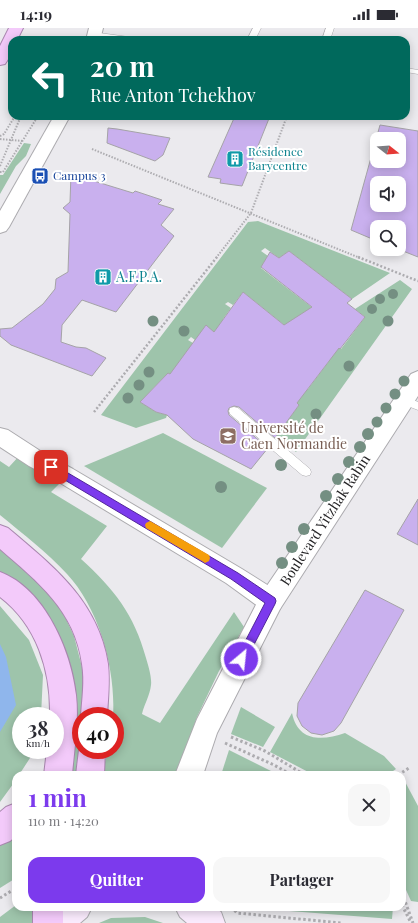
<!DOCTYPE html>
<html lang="fr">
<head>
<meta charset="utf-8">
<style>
  body { margin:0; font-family:"Playfair Display",serif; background:#f7f7f7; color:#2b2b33; height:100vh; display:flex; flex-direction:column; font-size:15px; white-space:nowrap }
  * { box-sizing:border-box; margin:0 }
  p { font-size:13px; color:#7c7c81 }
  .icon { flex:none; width:22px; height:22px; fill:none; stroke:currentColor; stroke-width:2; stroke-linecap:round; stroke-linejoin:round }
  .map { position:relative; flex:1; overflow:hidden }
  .sheet { position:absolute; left:12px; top:743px; width:394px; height:140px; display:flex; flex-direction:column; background:#fff; border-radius:12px; box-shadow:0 2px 10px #0003 }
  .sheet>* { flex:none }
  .guide { position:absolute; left:8px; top:8px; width:402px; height:84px; border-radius:12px; box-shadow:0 2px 10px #0003; background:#00695c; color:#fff; overflow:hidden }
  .needle { width:26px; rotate:107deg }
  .tools { position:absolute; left:370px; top:104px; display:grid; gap:8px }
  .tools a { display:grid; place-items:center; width:36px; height:36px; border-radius:8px; background:#fff; box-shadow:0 2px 10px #0003; font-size:20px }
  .speed { position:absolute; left:12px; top:679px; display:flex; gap:8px; font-size:20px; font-weight:700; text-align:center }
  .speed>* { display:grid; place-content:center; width:52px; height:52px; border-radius:50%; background:#fff; box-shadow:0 2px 10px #0003; line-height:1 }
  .speed small { font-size:10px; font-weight:400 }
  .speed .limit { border:6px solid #d22; background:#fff; color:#111 }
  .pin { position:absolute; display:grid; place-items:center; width:34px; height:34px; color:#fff; margin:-17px; border-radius:8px; box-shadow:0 2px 6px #0006 }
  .me { position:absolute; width:44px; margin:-22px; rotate:28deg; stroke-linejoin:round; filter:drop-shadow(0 0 3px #0008) }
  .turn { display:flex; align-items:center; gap:14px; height:84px; padding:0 16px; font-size:18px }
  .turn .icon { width:52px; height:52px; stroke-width:2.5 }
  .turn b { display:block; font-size:28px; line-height:34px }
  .round { display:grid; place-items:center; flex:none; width:42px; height:42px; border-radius:12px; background:#f7f7f7 }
  .head { display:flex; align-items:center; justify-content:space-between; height:68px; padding:0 16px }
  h1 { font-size:24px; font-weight:700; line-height:30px; color:#7c3aed }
  .button { display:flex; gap:8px; margin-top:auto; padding:8px 16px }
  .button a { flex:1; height:46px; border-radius:12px; background:#7c3aed; color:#fff; font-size:16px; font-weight:700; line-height:46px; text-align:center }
  .button a+a { background:#f7f7f7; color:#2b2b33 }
  .status { display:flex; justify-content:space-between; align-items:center; height:28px; padding:0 20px; background:#fff; direction:ltr }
  .status svg { height:11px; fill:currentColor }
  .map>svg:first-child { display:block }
  .green { fill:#9ec4ab }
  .water { fill:#8fb6ec }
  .building { fill:#c9b0ee; stroke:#a5a3a7; fill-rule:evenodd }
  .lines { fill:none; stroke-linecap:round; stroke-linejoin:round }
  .service-casing { stroke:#acabaf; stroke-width:1 }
  .minor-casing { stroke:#acabaf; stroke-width:2 }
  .tertiary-casing { stroke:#acabaf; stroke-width:2 }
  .secondary-casing { stroke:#acabaf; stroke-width:2 }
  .trunk-casing { stroke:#a987af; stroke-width:2 }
  .path-far2 { stroke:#adacb0; stroke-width:2; stroke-dasharray:1.5 1.5; stroke-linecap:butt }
  .path-far1 { stroke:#adacb0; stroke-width:2.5; stroke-dasharray:2 2; stroke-linecap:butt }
  .path { stroke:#adacb0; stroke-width:3; stroke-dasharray:2.5 2.5; stroke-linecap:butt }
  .service { fill:#fff; fill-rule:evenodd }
  .minor { fill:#fff; fill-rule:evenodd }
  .tertiary { fill:#fff; fill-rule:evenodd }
  .secondary { fill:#faebfd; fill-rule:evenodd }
  .trunk { fill:#f3cafa; fill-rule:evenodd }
  .tree { fill:#748f82 }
  .route { fill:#7c3aed; stroke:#51269a }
  .slow { fill:#f59e0b }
  .labels { text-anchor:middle; stroke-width:4; stroke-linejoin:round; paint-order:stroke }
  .far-culture-label { font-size:12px; fill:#0d838f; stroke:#fff; text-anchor:start }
  .far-transit-label { font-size:12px; fill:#164399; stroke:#fff; text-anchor:start }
  .culture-label { font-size:14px; fill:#0d838f; stroke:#fff; text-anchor:start }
  .education-label { font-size:14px; fill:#785e54; stroke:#fff; text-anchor:start }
  .street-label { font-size:14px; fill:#252426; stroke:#fff }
</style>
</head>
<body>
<div class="status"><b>14:19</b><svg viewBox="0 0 49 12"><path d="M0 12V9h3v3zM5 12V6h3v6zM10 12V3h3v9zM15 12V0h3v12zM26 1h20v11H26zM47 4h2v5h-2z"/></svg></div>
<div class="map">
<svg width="418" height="895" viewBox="0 0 418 895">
  <rect width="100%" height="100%" fill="#ebeaee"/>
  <g class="green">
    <polygon points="24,115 31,116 26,128 16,138 0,166 0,147 3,147"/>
    <polygon points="258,193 390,245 352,271 289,223 279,230 265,220 261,223 268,228 261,240 322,287 294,305 243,264 233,277 228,274 225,276 231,280 223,291 263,325 195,312 191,309 188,312 193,315 184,354 168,345 140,374 156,384 167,387 166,390 136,400 101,387 248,194"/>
    <polygon points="400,252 412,261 296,424 276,408 299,377 274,356 308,361 329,333 333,316 341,321 365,289 355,281"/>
    <polygon points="163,405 267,460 222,520 84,438"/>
    <path d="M20,427L61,454L51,464L107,498L81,531C114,561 134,586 146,630C148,637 152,649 151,657C150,667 144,677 142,686L160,695L234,584L244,599L219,643L197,689L177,747H103L107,722H115V688H113C116,642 99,580 67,546C47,524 23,506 0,487V433L9,439Z"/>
    <polygon points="0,517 58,574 74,608 83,643 84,676 81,688 81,705 76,747 67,747 72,673 0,545"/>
    <polygon points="0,578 29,612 43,647 41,688 21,688 21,722 32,722 30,730 19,747 16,747 16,752 0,774"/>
    <polygon points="241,679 275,699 263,719 231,706"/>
    <path d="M292,685C298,714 322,713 345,705L384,728L396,741L387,747H314L270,724Z"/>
    <polygon points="229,722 279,747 221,747"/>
    <polygon points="402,750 403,750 418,778 418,874 411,873 402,853"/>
    <polygon points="16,800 16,850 0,860 0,816"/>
    <polygon points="16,877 16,879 39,879 34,895 0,895 0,889"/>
    <polygon points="239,879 393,879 392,891"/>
    <polygon points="145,889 163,895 99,895 111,890"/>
  </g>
  <polygon class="water" points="0,616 6,629 16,677 0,704"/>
  <g class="building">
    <polygon points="235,88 270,88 242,158 220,155 221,151 208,149"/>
    <path d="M380,97L418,103V229L398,221L399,199H377V213L351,202ZM377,111H399V133H377ZM377,155H399V177H377Z"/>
    <polygon points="108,100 117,101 170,110 163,127 155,133 107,115"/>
    <polygon points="71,146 133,165 135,163 162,172 158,176 174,181 161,197 174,208 116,284 82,272 62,297 61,314 76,319 86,320 106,330 92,348 11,317 0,308 0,301 12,300 43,276 55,261 56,251 68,244 70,186 63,180 70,174"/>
    <polygon points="289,223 352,271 347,275 365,289 340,321 339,320 297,375 299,377 275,410 239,379 234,378 229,380 228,383 229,387 268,420 251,441 193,411 167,387 156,384 140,374 168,345 170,346 206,297 214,304 243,264 284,297 312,279 261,239 270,224 279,230"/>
    <polygon points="418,471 418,517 397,506"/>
    <polygon points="365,562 404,582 341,695 334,703 322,707 311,705 302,698 297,688 298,675"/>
  </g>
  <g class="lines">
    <g class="service-casing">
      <g id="service">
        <polygon points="253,0 261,0 255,12 247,12"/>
        <polygon points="326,0 334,0 330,12 322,12"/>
        <polygon points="92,4 136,10 140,12 121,12 95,8 92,8"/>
        <polygon points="406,40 418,42 418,46 406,44"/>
        <polygon points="404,368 418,374 418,382 400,375 399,372 400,369"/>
        <polygon points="234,379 238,380 310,441 311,444 310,447 306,448 302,447 230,386 229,383 230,380"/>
      </g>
    </g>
    <g class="minor-casing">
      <g id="minor">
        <polygon points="89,0 103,0 100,12 86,12"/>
        <polygon points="54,88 70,88 9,199 6,203 0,205 0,183"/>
        <polygon points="0,400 8,402 45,426 73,441 242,541 280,565 283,573 280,581 271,584 262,581 226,555 57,453 29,438 0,419"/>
      </g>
    </g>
    <g class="tertiary-casing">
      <polygon id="tertiary" points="418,343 418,368 280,581 217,705 203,747 175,747 197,691 262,565 411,346"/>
    </g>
    <g class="secondary-casing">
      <g id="secondary">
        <polygon points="52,879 92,879 87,889 80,895 40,895 44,884"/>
        <polygon points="175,879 214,879 221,884 225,895 187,895 180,889"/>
      </g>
    </g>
    <g class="trunk-casing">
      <g id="trunk">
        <path d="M9,0H23L17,12H12C12,22 11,28 5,36L0,37V18Z"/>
        <path d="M0,497L8,500C54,539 98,573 108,636C110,653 108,671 107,688H81C82,671 85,653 82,636C75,583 38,554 0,521Z"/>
        <path d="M0,544C45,561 71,623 76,667C79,694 74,721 72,747H44L47,722H55V688H50C51,643 37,597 0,569Z"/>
        <polygon points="81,716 81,722 105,722 104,747 76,747 79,722"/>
        <polygon points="16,775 16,808 10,813 0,817 0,784 6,779"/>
        <rect x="33" y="879" width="30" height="16"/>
      </g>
    </g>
    <g class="path-far2">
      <polyline points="0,108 4,106 15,88"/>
      <polyline points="0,111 23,113"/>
      <polyline points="92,121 360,230"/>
      <polyline points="0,138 21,88"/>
      <polyline points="0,144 3,144 38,88"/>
      <polyline points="216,230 251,185 287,88"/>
    </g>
    <g class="path-far1">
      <polyline points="358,229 418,253"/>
      <polyline points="94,384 217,229"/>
    </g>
    <g class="path">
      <polyline points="231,709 265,723 305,747"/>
      <polyline points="225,715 274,737 292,747"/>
      <polyline points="398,747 409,740"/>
      <polyline points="402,865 413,895"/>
      <polyline points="0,870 16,860"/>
      <polyline points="402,877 411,895"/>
      <polyline points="231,879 237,885 341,895"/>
    </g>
    <use href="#service" class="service"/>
    <use href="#minor" class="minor"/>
    <use href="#tertiary" class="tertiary"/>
    <use href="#secondary" class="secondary"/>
    <use href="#trunk" class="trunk"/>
  </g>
  <g class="tree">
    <circle cx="393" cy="266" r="5"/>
    <circle cx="380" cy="271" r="5"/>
    <circle cx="372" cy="281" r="5"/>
    <circle cx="153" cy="293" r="5.5"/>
    <circle cx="388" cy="293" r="5.5"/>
    <circle cx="184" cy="303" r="5.5"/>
    <circle cx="349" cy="338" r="5.5"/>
    <circle cx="149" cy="344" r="5.5"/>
    <circle cx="404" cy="353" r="5.5"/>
    <circle cx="139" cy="357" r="5.5"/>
    <circle cx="395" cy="366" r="5.5"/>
    <circle cx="128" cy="370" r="5.5"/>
    <circle cx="386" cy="380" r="5.5"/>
    <circle cx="316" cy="386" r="5.5"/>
    <circle cx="377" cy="394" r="5.5"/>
    <circle cx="368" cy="406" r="6"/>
    <circle cx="360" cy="419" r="6"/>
    <circle cx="349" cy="434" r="6"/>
    <circle cx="281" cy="437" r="6"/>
    <circle cx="338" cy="451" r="6"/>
    <circle cx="221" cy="459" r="6"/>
    <circle cx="326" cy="468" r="6"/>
    <circle cx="304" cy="501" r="6"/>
    <circle cx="292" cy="519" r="6"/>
    <circle cx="282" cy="535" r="6"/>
  </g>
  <polygon class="route" points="51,435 238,545 275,570 276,573 275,576 245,634 241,636 237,634 236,631 265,575 231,551 48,442 46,439"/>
  <polygon class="slow" points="150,493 209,527 210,530 209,533 205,535 202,533 146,500 145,497 146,495"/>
  <defs>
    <g id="building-square" transform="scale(0.9)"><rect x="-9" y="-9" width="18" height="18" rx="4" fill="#0f9aa8" stroke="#fff"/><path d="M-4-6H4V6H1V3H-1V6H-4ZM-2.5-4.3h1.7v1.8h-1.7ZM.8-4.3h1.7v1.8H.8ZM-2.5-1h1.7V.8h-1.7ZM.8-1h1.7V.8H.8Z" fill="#fff"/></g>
    <g id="bus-square" transform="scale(0.9)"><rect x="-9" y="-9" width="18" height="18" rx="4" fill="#1a4fb4" stroke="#fff"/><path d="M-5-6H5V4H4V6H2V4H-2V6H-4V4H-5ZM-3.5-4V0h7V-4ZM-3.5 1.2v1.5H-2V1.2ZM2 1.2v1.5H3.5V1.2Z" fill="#fff"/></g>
    <g id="university-square" transform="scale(0.9)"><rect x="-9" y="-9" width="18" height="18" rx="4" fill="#8d6e63" stroke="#fff"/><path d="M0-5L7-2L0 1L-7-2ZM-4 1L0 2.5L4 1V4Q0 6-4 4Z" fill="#fff"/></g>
  </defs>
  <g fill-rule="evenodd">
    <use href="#building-square" x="235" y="131"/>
    <use href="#bus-square" x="40" y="148"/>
    <use href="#building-square" x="103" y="249"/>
    <use href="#university-square" x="228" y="408"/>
  </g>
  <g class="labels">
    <g class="far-culture-label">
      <text x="248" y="128">Résidence<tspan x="248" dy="14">Barycentre</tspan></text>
    </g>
    <g class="far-transit-label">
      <text x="53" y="152">Campus 3</text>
    </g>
    <g class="culture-label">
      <text x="116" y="254">A.F.P.A.</text>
    </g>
    <g class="education-label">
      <text x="241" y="405">Université de<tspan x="241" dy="16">Caen Normandie</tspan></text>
    </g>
    <g class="street-label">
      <text transform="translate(325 492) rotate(-57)" y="5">Boulevard Yitzhak Rabin</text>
    </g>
  </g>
</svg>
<div class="tools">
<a><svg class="needle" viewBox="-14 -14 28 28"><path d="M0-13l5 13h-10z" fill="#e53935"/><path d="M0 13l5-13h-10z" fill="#7c7c81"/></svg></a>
<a><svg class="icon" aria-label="sound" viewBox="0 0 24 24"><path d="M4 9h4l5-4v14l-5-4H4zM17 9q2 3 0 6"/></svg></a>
<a><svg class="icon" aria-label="search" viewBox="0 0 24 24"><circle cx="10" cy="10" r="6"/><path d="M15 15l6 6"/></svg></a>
</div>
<div class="speed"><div>38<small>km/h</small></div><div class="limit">40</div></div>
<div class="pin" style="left:51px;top:439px;background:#d93025"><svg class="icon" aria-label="arrive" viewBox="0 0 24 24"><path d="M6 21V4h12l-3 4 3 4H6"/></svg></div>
<svg class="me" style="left:241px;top:631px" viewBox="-20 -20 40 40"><circle r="17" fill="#7c3aed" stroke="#fff" stroke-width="3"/><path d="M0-11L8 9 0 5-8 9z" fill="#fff"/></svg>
<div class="guide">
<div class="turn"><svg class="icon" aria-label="left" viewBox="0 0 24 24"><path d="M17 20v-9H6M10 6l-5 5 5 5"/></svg><div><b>20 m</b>Rue Anton Tchekhov</div></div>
</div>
<section class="sheet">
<div class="head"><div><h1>1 min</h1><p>110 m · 14:20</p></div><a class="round"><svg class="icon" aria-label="close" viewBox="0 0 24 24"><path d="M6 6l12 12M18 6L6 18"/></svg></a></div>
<div class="button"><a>Quitter</a><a>Partager</a></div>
</section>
</div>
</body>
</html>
